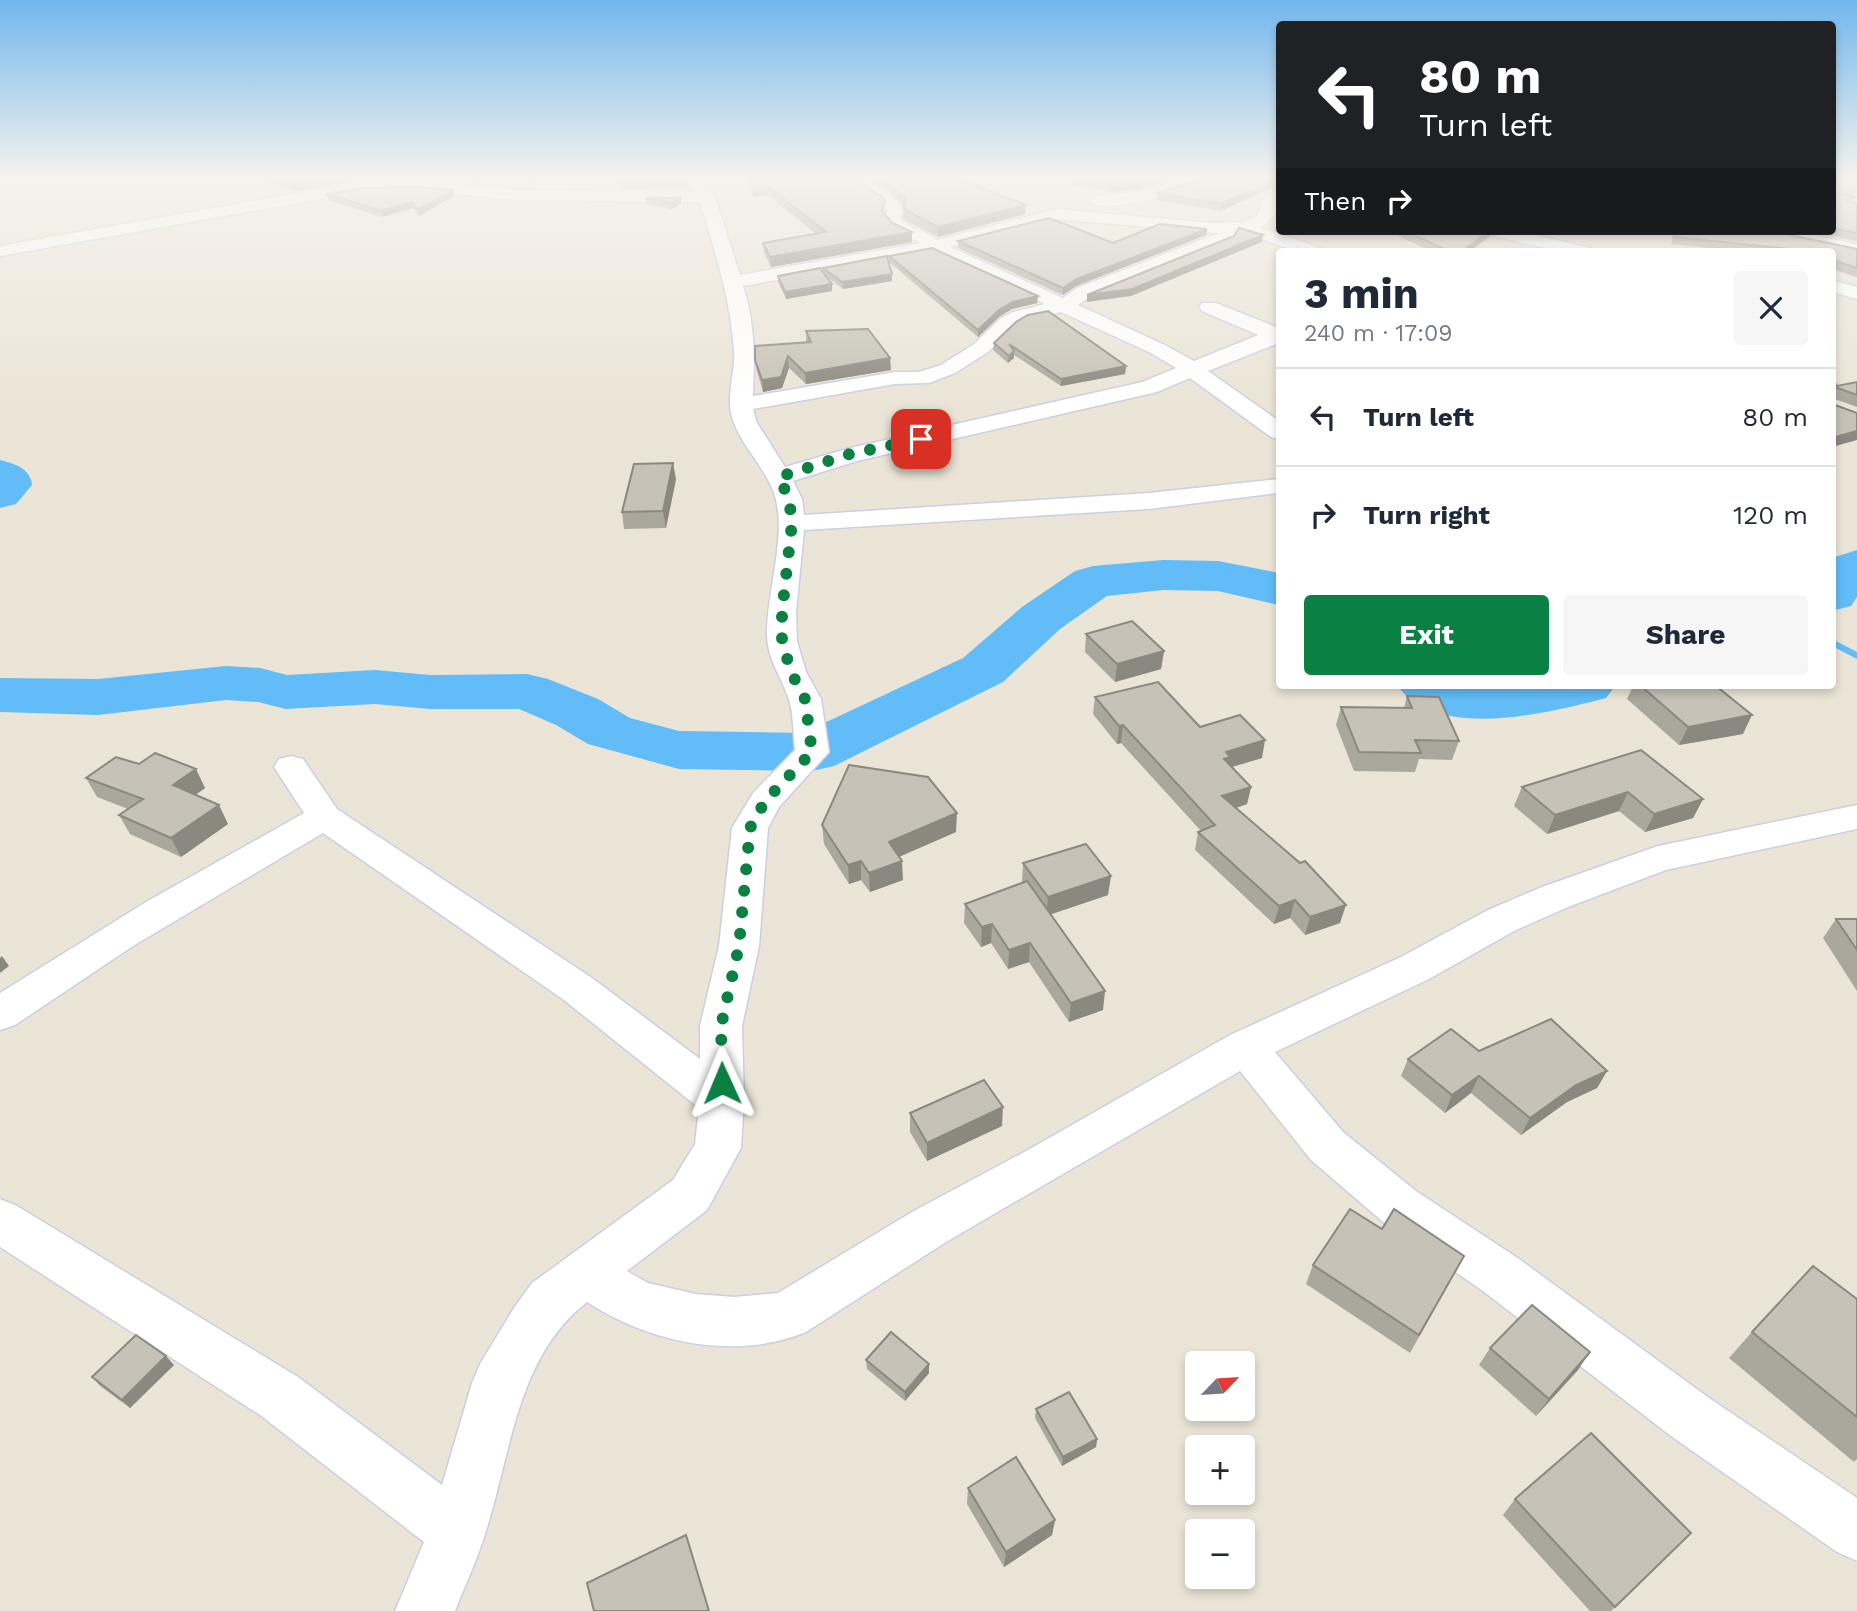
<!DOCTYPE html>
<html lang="en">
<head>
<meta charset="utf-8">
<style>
  body { margin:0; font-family:"Work Sans",sans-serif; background:#f6f6f7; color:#1f2937; height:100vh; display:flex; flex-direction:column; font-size:26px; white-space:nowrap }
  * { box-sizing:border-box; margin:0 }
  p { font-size:23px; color:#747a83 }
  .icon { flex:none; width:38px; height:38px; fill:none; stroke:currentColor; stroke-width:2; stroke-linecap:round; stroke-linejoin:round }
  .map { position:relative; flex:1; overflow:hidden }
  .panel { position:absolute; left:1276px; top:248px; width:560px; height:441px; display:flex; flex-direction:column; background:#fff; border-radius:7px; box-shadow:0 4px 10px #0003 }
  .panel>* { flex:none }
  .hud { position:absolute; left:1276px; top:21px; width:560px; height:214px; border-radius:7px; box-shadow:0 4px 10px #0003; background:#202124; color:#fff; overflow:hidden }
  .needle { width:46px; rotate:65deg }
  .controls { position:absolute; left:1185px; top:1351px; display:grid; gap:14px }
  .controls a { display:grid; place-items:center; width:70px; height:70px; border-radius:7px; background:#fff; box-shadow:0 4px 10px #0003; font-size:35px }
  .pin { position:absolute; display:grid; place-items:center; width:60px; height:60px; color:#fff; margin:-30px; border-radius:14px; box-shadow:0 4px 10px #0006 }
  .me { position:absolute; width:77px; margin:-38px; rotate:359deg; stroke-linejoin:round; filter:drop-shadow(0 0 5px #0008) }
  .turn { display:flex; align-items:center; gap:24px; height:147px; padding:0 28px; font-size:32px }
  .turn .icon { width:91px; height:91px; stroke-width:2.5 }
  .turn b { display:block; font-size:49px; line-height:60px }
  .then { display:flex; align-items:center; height:66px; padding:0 28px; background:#0003; gap:14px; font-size:26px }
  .round { display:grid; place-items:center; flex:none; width:74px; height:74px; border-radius:7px; background:#f6f6f7 }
  .overview { display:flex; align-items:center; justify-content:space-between; height:119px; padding:0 28px }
  h1 { font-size:42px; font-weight:700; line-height:52px }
  .action { display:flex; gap:14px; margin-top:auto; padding:14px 28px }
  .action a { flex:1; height:80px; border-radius:7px; background:#0b8043; color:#fff; font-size:28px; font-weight:700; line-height:80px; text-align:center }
  .action a+a { background:#f6f6f7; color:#1f2937 }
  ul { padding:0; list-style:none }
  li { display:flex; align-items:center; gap:21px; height:98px; padding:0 28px; border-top:2px solid #e0e1e3 }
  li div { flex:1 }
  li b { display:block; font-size:26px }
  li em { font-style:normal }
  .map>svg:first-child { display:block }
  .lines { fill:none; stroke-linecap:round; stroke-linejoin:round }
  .stream { fill:#61bcf7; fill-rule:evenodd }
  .river { fill:#61bcf7; fill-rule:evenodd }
  .street-casing { stroke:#cccee2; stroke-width:3 }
  .street { fill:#fff; fill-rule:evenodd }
  .wall { fill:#aaa79d }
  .shaded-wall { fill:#8b8880 }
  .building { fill:#c6c2b7; stroke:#8b8880; stroke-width:2 }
  .route { stroke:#0b8043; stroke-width:12; stroke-dasharray:0 21.6 }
</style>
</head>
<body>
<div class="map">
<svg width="1857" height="1611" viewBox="0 0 1857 1611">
  <rect width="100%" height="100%" fill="#ebe5d7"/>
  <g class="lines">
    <polygon class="stream" points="1832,639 1857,652 1857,659 1832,646"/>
    <g class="river">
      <path d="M0,460C15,464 30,468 32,485L16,504L0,508Z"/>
      <polygon points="1857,550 1857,597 1851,606 1832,611 1832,558"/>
      <polygon points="1163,560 1218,561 1279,573 1279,605 1218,591 1163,590 1107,596 1060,629 1003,682 834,766 812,771 679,769 588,744 556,725 519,709 430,709 375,704 286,709 258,702 226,700 98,715 0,712 0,678 98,679 226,666 260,668 287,675 375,670 430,675 527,674 548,679 598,699 630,718 679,731 803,733 963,658 1022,607 1075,571 1093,566"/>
      <path d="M1398,686H1615L1606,698C1552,712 1437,742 1398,686Z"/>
    </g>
    <g class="street-casing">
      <g id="street">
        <path d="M682,179H698L715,197L740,275L921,243L894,231L884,218L888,210L884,204L842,179C866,179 890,190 904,210L900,218C909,229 926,230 937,240L1057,209L1213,223L1242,222L1257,216L1268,190L1279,182C1280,202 1280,218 1260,227L1320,248L1323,252H1298L1243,232H1237L1232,240L1091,296L1078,305L1165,345L1194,361L1258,335L1202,311L1199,307L1202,303H1216L1279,328V343L1208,371L1279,421V439L1271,437L1190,378L1157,392L857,461L793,481L802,499L804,515L1149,493L1279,479V493L1149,509L804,530L796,612L797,641L806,672L821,699L829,752L779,807L768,828L759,946L742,1026L744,1101L741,1148L707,1210L627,1271L648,1283L696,1294L734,1297L778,1293L912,1212L1028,1150L1230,1035L1401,957L1488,910L1542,887L1658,846L1857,805V829L1666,870L1568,907L1516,930L1429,979L1275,1052L1343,1132L1416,1191L1519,1259L1709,1398L1857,1498V1561L1837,1552L1671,1436L1483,1291L1382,1221L1311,1160L1240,1071L946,1242L806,1332C735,1361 650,1343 587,1302C517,1356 511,1453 486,1531C478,1558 465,1585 455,1611H395L424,1542L260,1415L0,1247V1199L17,1206L298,1377L442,1485L472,1383L480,1364L514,1308L532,1283L673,1180L695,1144L699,1108L564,1000L323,833L133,946L15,1025L0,1030V993L146,902L304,813L274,767L279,759L291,756L303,759L337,809L592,978L700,1059V1026L719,946L732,828L753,793L795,750C793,733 794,713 788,697C781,677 768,659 767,637C766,595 786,539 776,500C768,466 732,440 730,405C729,387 735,369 734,352C731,300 715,252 700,202L516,200L418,190L366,191L0,256V246L366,181L418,180L516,190L694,192ZM1057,219L1213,233H1219L1077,288L1063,298L950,247ZM932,252L1045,304L1013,312L1000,319L974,344L941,365L919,372H895L753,396C755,359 755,322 743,286ZM1061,312L1151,353L1176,368L1142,382L850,448L785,467L757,423L753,409L895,384L929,383L955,373L988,352L1014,327L1027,320Z"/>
        <path d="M1185,179H1209L1206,182C1185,189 1104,217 1088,201L1096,196L1137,192Z"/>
        <polygon points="1488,231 1518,231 1591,248 1594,252 1563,252 1490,235"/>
        <polygon points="1761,231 1794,231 1857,244 1857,254 1769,236"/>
        <polygon points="1832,280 1857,287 1857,299 1832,292"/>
      </g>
    </g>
    <use href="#street" class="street"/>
  </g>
  <g class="wall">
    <polygon points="254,179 363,179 296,191"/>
    <polygon points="432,179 538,179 530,183 486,179 478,183"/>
    <polygon points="615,179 683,179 687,183 688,189 623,189"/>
    <polygon points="748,179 852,179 885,210 884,213 892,223 912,242 771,267 764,253 763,243 816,234 768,195 753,197"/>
    <polygon points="856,179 959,179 1026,205 1025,214 938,237 905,220 903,217 904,206 886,189 869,181"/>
    <polygon points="1072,179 1172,179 1137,189 1111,192 1072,185"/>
    <polygon points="1279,179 1265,191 1220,211 1157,200 1157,193"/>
    <polygon points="1832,179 1857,179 1857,191 1850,196 1853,202 1857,203 1857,241 1807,231 1832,231"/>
    <polygon points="326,194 454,196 419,216 413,208 382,217 328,200"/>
    <polygon points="646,198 681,198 681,204 672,209 646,204"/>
    <polygon points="1207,229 1206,235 1076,286 1063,295 958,248 958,241 1113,243"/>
    <polygon points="1387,231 1490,231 1489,237 1469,252 1433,252"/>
    <polygon points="1673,237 1857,249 1857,277 1832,269 1832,252 1747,252 1671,244"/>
    <polygon points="889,256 1038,296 1037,303 1012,309 999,317 978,337 889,262 892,281 843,289 827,277 832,291 786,299 778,282 778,276 823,272 823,268 889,262"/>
    <polygon points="1016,322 1126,366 1125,374 1061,386 1014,355 1014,358 1008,363 993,350 994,343"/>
    <polygon points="806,331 891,370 806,384 789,368 782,388 763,392 757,371 755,360 806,342"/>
    <polygon points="1832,382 1837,386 1857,382 1857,407 1835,399"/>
    <polygon points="676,479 666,528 624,529 622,512"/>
    <polygon points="1086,634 1164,651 1161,669 1115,682 1085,652"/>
    <polygon points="1633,686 1716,686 1743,734 1679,745 1627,699"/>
    <polygon points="1407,696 1459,741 1452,760 1419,759 1415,772 1354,771 1336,725 1341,707 1404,708"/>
    <polygon points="1095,697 1200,727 1262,758 1232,767 1251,787 1247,804 1236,808 1340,923 1305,935 1290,918 1274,924 1195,850 1198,832 1201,831 1121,743 1117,744 1093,714"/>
    <polygon points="1641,750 1703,799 1693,818 1645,832 1619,811 1547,834 1514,806 1522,787"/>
    <polygon points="86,778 205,788 195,795 228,824 181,857 130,834 119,815 128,809 97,797"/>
    <polygon points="822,825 956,832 899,857 903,880 870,892 861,880 849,884 824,844"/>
    <polygon points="1023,863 1108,895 1051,914 1103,1010 1069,1022 1029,962 1008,969 991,943 981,947 964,923 965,904 1022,883"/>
    <polygon points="1836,919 1857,919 1857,991 1823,938"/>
    <polygon points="1479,1051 1607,1071 1597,1088 1567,1102 1521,1135 1471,1093 1445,1113 1401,1076 1408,1059"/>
    <polygon points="910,1113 1002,1126 927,1161 910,1132"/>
    <polygon points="1313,1265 1454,1274 1410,1353 1306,1284"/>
    <polygon points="1857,1299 1857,1459 1854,1462 1729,1358 1752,1332"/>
    <polygon points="1490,1348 1578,1370 1536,1416 1479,1365"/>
    <polygon points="866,1360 929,1373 905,1401 867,1369"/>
    <polygon points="174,1365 130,1408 100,1386 92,1377"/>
    <polygon points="1036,1409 1097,1439 1096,1447 1062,1466 1035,1418"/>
    <polygon points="968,1488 1055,1520 1052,1535 1004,1567 967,1504"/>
    <polygon points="1515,1499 1691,1533 1611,1611 1590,1611 1503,1515"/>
  </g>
  <g class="shaded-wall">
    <polygon points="320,179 363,179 296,191 294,183"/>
    <polygon points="477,179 486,179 478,183"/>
    <polygon points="529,179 538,179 530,183"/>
    <polygon points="1149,179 1172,179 1137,189 1111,192 1111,185"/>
    <polygon points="1273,179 1279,179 1265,191 1220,211 1221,204"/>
    <polygon points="767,186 768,195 753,197 752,188"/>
    <polygon points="1857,187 1857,191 1841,201 1844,195"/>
    <polygon points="453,190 454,196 419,216 417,210"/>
    <polygon points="681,198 681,204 672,209 671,203"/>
    <polygon points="412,202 413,208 382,217 381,211"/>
    <polygon points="1026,205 1025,214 938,237 938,227"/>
    <polygon points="1207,229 1206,235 1076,286 1063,295 1063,288 1077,279"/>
    <polygon points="1489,231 1490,231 1489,237 1469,252 1461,252"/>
    <polygon points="912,232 912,242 771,267 770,257"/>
    <polygon points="1263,235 1262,242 1131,296 1087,302 1087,295"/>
    <polygon points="892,274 892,281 843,289 842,282"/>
    <polygon points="832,284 832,291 786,299 785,292"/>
    <polygon points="1038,296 1037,303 1012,309 999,317 978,337 978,330 999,310 1013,302"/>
    <polygon points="1014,351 1014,358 1008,363 1009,356"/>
    <polygon points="788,356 789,368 782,388 763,392 762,380"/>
    <polygon points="890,358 891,370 806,384 805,373"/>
    <polygon points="1126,366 1125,374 1061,386 1061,379"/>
    <polygon points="1857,431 1857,440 1832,447 1832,438"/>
    <polygon points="673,463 676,479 666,528 663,511"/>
    <polygon points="1164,651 1161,669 1115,682 1117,664"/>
    <polygon points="1752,715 1743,734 1679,745 1688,727"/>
    <polygon points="1123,725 1121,743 1117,744 1119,726"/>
    <polygon points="1265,740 1262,758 1228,768 1220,776 1226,752"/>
    <polygon points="196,769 205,788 183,804 173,785"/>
    <polygon points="1251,787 1247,804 1218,814 1222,796"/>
    <polygon points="1628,792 1619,811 1547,834 1555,815"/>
    <polygon points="1703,799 1693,818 1645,832 1654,814"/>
    <polygon points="219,805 228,824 181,857 171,838"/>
    <polygon points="957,813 956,832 889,861 889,842"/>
    <polygon points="861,861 861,880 849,884 848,865"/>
    <polygon points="902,861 903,880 870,892 869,873"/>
    <polygon points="1111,876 1108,895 1046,916 1048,897"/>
    <polygon points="1295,900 1290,918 1274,924 1279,906"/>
    <polygon points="1346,905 1340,923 1305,935 1310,917"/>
    <polygon points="992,924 991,943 981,947 982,927"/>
    <polygon points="1030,943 1029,962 1008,969 1009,950"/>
    <polygon points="2,956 9,966 0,973 0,958"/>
    <polygon points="1105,991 1103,1010 1069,1022 1071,1003"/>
    <polygon points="1607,1071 1597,1088 1567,1102 1521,1135 1530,1118 1576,1085"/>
    <polygon points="1479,1076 1471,1093 1445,1113 1452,1095"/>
    <polygon points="1003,1107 1002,1126 927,1161 927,1143"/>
    <polygon points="1590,1352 1578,1370 1536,1416 1549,1399"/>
    <polygon points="166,1356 174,1365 130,1408 122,1400"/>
    <polygon points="929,1364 929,1373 905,1401 905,1392"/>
    <polygon points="1097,1439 1096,1447 1062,1466 1063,1457"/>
    <polygon points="1055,1520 1052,1535 1004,1567 1006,1552"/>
  </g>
  <g class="building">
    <polygon points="277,179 320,179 294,183"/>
    <polygon points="619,179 683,179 687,183 622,183"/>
    <polygon points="750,179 852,179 882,197 885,201 882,210 892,223 912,232 770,257 763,243 826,232 767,186 752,188"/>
    <polygon points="883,179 959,179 1026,205 938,227 905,210 903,208 906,199"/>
    <polygon points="1077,179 1149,179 1137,182 1111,185"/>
    <polygon points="1203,179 1273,179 1266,184 1221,204 1157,193"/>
    <polygon points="1832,179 1857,179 1857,187 1844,195 1855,197 1847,200 1857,203 1857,233 1832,228"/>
    <polygon points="416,187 453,190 417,210 412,202 381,211 326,194 365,188"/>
    <polygon points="646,198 681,198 671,203"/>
    <polygon points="1049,218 1113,243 1160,224 1207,229 1077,279 1063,288 958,241"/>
    <polygon points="1239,228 1263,235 1132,289 1087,295 1234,236"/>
    <polygon points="1404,231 1489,231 1461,252 1451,252"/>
    <polygon points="1677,231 1771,231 1857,249 1857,268 1832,260 1832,252 1820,252 1673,237"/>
    <polygon points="932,248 1038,296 1013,302 999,310 978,330 889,256"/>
    <polygon points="887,256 892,274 842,282 823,268"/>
    <polygon points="820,268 832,284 785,292 778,276"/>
    <polygon points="1048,311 1126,366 1061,379 1009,344 1014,351 1009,356 994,343 1016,322 1028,315"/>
    <polygon points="868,329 890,358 805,373 788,356 781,377 762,380 755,360 755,346 811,342 806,331"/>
    <polygon points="1834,381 1837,386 1857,382 1857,395 1835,387 1835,405 1857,413 1857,431 1832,438 1832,382"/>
    <polygon points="673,463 663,511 622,512 634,464"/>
    <polygon points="1132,621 1164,651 1117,664 1086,634"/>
    <polygon points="1158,682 1200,727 1240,715 1265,740 1226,752 1230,757 1224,759 1251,787 1222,796 1300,863 1305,861 1346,905 1310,917 1295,900 1279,906 1198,832 1215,825 1123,725 1119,726 1095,697"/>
    <polygon points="1641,686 1716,686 1752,715 1688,727"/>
    <polygon points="1407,696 1439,697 1459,741 1415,740 1421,753 1359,752 1341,707 1412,708"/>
    <polygon points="1641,750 1703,799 1654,814 1628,792 1555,815 1522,787"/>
    <polygon points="155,753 196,769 173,785 219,805 171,838 119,815 143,799 86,778 116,757 139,764"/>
    <polygon points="849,765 928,777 957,813 889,842 902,861 869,873 861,861 848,865 822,825"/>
    <polygon points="1086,844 1111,876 1048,897 1023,863"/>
    <polygon points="1027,881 1105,991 1071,1003 1030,943 1009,950 992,924 982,927 965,904"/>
    <polygon points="1836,919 1857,919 1857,950"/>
    <polygon points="1551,1019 1607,1071 1576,1085 1530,1118 1479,1076 1452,1095 1408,1059 1451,1029 1479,1051"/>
    <polygon points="984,1080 1003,1107 927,1143 910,1113"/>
    <polygon points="1350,1209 1382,1229 1394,1209 1464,1256 1419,1335 1313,1265"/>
    <polygon points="1813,1266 1857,1299 1857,1417 1752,1332"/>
    <polygon points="1532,1305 1590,1352 1549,1399 1490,1348"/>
    <polygon points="891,1332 929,1364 905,1392 866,1360"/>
    <polygon points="136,1335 166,1356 122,1400 92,1377"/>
    <polygon points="1069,1392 1097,1439 1063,1457 1036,1409"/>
    <polygon points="1591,1433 1691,1533 1615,1607 1515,1499"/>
    <polygon points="1016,1457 1055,1520 1006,1552 968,1488"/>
    <polygon points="686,1535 709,1611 594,1611 587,1583"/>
  </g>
  <linearGradient id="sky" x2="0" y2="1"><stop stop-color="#72b7ee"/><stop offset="0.44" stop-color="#f6f3ed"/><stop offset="1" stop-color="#f6f3ed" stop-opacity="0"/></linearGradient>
  <rect width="1857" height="404" fill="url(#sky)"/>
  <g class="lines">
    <polyline class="route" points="722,1083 721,1026 739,946 750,828 765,801 812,752 805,699 791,672 782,641 782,612 792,523 789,499 779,477 850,454 921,439"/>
  </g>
</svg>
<div class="controls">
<a><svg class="needle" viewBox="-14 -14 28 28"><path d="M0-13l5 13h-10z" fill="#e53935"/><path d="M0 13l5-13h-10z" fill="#747a83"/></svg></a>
<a>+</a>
<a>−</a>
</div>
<div class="pin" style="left:921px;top:439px;background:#d93025"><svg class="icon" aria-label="arrive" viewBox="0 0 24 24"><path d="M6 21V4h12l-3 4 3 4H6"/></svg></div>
<svg class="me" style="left:722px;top:1083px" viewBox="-20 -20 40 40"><path d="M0-17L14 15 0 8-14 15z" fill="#0b8043" stroke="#fff" stroke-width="4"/></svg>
<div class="hud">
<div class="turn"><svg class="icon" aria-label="left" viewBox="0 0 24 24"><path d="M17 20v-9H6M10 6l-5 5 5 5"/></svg><div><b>80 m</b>Turn left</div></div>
<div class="then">Then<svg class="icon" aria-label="right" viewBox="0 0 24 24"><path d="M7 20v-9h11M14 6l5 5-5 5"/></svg></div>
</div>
<section class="panel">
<div class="overview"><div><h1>3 min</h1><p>240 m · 17:09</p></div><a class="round"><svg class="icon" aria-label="close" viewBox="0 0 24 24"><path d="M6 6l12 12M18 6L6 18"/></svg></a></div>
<ul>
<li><svg class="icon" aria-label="left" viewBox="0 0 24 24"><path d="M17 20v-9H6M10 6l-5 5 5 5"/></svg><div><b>Turn left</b></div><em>80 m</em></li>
<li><svg class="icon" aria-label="right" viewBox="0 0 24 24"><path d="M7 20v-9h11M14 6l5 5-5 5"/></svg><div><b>Turn right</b></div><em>120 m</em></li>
</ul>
<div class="action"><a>Exit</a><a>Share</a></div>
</section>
</div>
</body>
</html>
